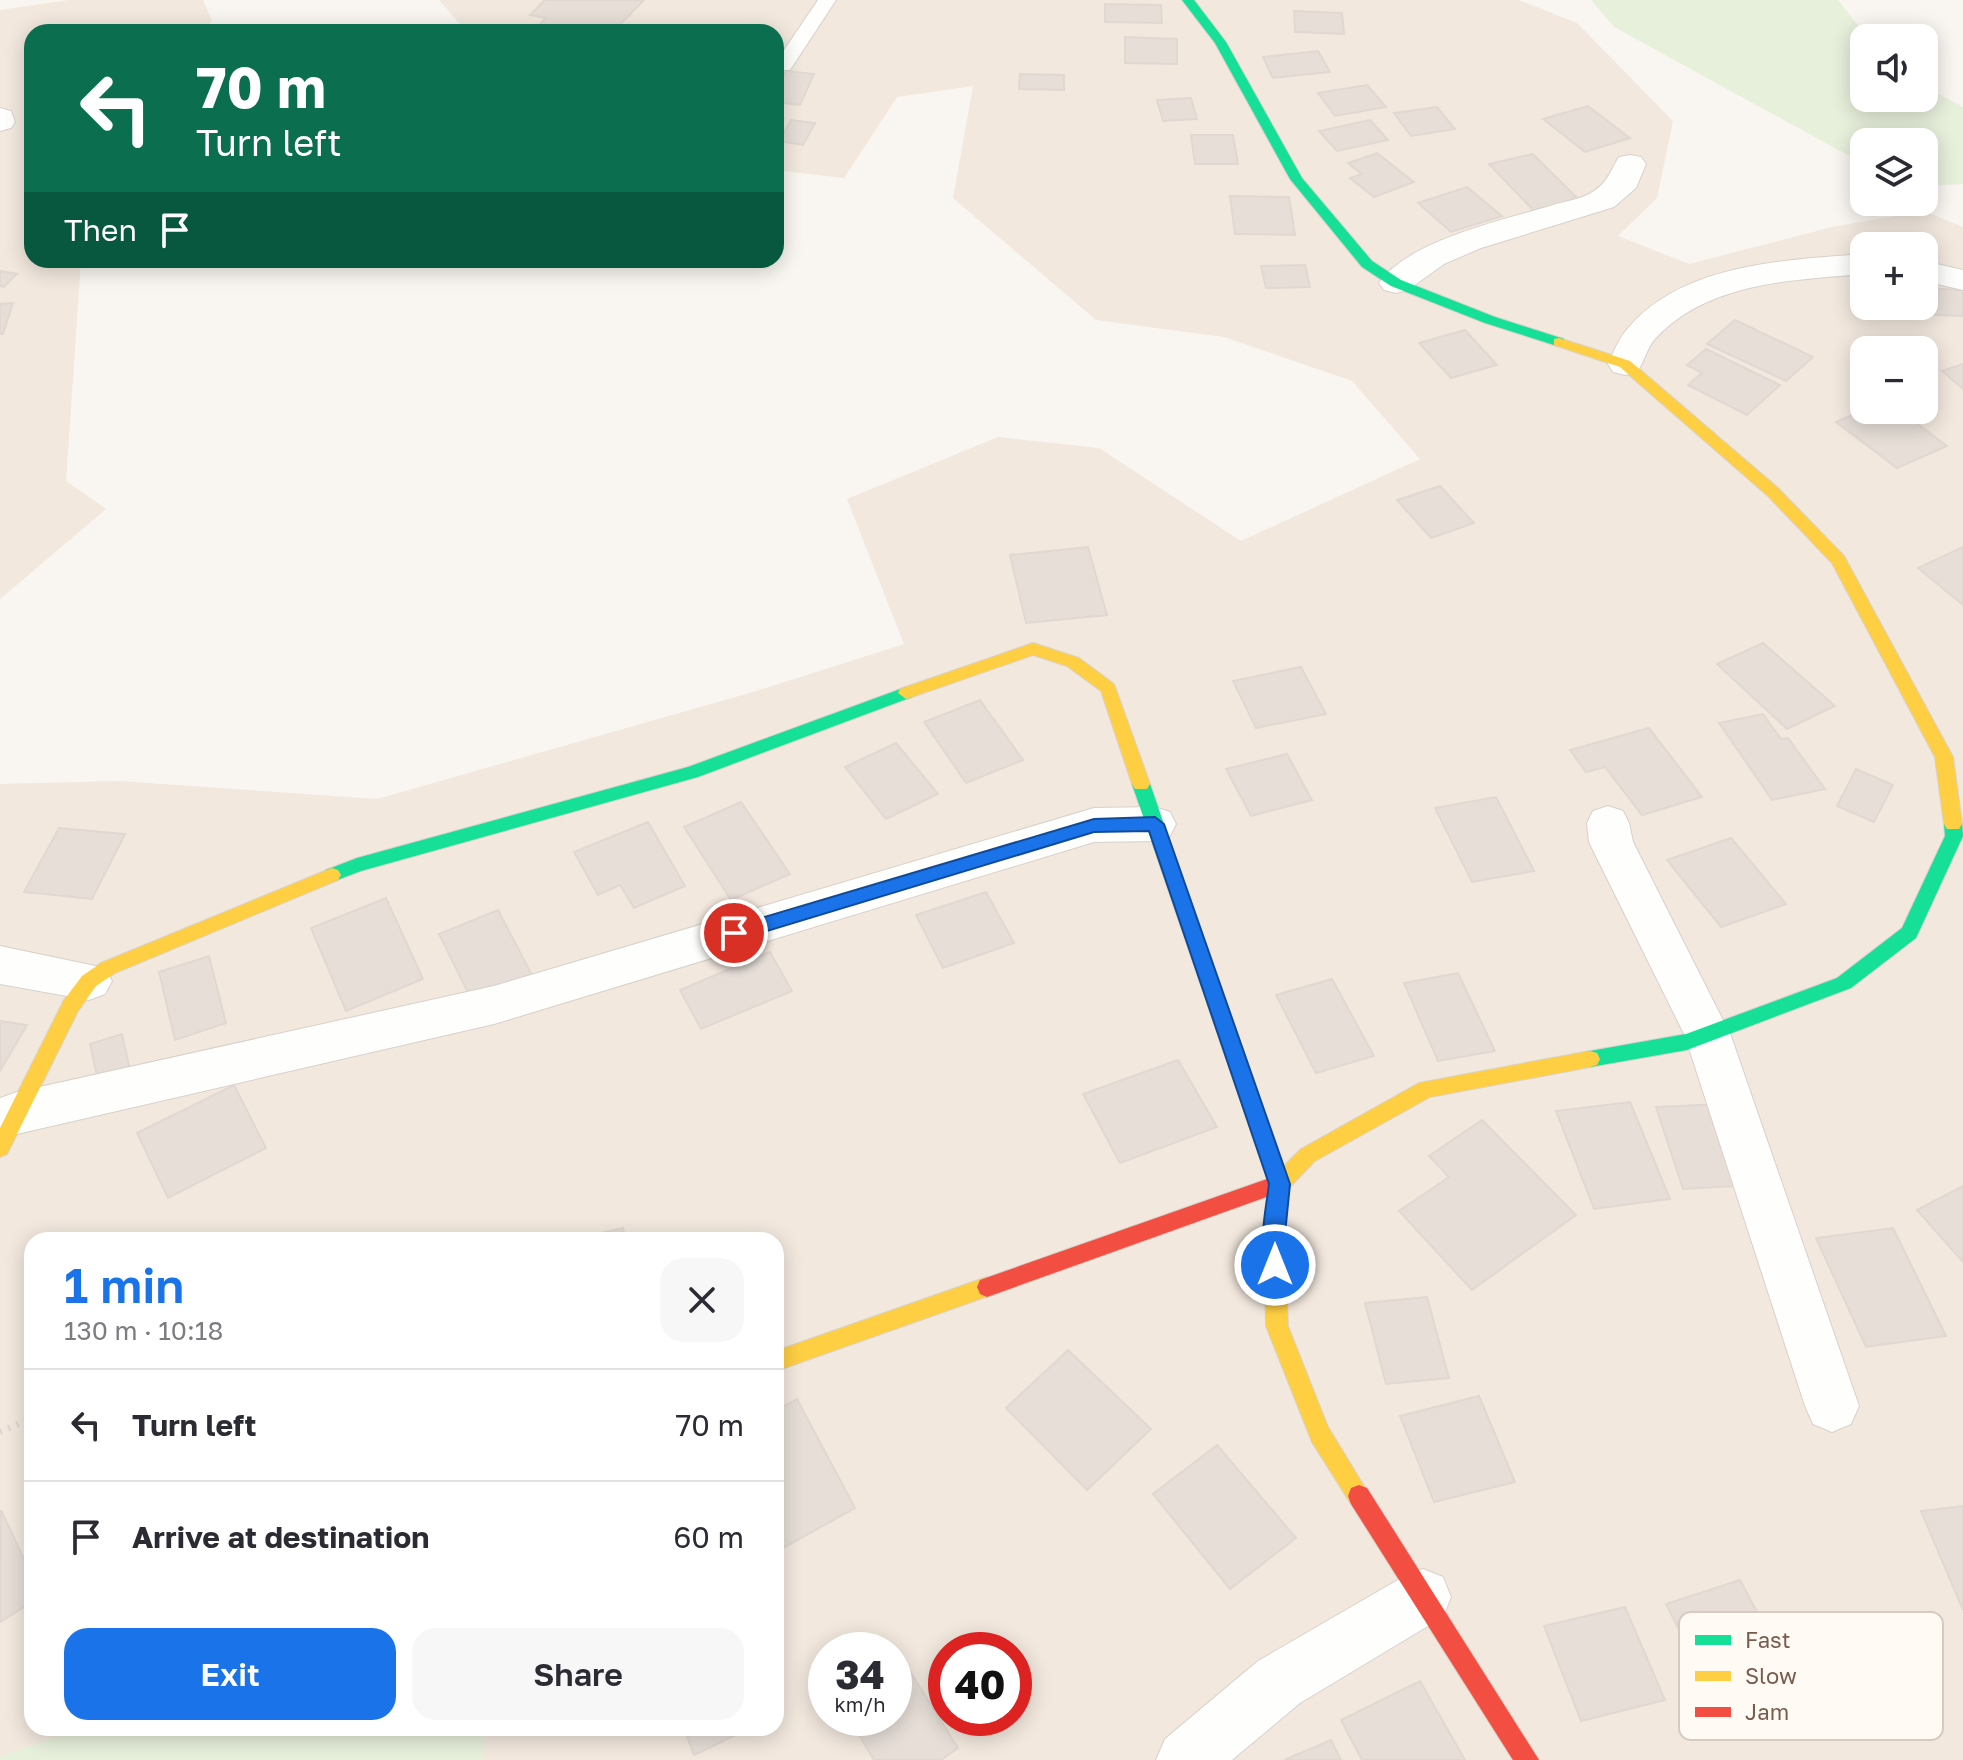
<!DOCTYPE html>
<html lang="en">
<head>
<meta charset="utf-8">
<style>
  body { margin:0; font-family:"Golos Text",sans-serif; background:#f7f7f7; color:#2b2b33; height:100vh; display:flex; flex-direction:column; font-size:30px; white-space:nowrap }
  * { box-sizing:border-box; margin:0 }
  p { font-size:26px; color:#7c7c81 }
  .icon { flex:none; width:44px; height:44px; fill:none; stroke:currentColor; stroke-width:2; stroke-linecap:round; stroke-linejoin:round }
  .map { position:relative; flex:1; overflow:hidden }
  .side { position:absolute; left:24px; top:1232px; width:760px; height:504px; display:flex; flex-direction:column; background:#fff; border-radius:24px; box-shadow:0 4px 20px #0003 }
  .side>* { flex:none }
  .banner { position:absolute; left:24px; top:24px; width:760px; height:244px; border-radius:24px; box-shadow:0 4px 20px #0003; background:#0b6e4f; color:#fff; overflow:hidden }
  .fabs { position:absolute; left:1850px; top:24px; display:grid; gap:16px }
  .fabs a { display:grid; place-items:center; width:88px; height:88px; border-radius:16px; background:#fff; box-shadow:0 4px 20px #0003; font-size:40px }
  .speed { position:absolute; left:808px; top:1632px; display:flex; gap:16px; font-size:40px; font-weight:700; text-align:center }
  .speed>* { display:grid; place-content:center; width:104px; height:104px; border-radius:50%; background:#fff; box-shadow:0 4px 20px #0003; line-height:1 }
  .speed small { font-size:20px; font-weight:400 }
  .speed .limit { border:12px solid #d22; background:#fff; color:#111 }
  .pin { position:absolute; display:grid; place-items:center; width:68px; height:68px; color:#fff; margin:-34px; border:4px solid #fff; border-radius:50%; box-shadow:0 2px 8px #0007 }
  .me { position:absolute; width:88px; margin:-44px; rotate:0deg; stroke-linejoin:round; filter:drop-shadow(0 0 6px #0008) }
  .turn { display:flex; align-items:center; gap:28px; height:168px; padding:0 40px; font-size:36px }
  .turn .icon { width:104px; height:104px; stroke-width:2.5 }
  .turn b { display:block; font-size:56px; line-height:68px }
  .then { display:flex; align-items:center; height:76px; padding:0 40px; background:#0003; gap:16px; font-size:30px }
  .round { display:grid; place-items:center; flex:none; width:84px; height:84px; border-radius:24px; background:#f7f7f7 }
  .summary { display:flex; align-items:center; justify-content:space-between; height:136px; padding:0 40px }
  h1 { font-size:48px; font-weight:600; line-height:60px; color:#1a73e8 }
  .action { display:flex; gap:16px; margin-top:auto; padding:16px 40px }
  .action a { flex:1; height:92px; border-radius:24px; background:#1a73e8; color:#fff; font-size:32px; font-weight:600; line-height:92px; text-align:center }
  .action a+a { background:#f7f7f7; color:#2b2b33 }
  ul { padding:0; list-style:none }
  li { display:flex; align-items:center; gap:24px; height:112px; padding:0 40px; border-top:2px solid #e1e1e2 }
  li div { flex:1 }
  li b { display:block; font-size:30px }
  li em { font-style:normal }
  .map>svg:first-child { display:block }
  .residential { fill:#f2e8de; fill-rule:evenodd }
  .green { fill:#e7f0db }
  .building { fill:#e6ded7; stroke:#e2d8d2; stroke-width:2 }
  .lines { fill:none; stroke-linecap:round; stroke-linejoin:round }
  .lane-casing { stroke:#d7d1cb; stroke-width:2 }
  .street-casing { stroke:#d7d1cb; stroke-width:2 }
  .fast-casing { stroke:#d9d2cb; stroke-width:2 }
  .slow-casing { stroke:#d9d2cb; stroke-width:2 }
  .jam-casing { stroke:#d9d2cb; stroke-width:2 }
  .path { stroke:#dcd5d0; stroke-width:6; stroke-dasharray:2 7; stroke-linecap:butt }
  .lane { fill:#fefefd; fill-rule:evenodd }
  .street { fill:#fefefd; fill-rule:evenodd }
  .fast { fill:#16e098; fill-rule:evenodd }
  .slow { fill:#ffcf43; fill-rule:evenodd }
  .jam { fill:#f24e42; fill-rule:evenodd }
  .route { fill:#1a73e8; stroke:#114b97; stroke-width:2 }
  .key { fill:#fffaf3; stroke:#d7cbc1; stroke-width:2 }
  .key-label { font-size:22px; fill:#7a5c4d }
</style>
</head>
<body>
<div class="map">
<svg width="1963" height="1760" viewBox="0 0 1963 1760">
  <rect width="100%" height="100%" fill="#f9f5f0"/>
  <g class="residential">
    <polygon points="69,0 203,0 212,21 202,32 32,32 32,260 81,260 66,481 106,509 0,599 0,10"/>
    <path d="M439,0H1519L1577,23L1673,121L1657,198L1618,236L1689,264L1832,227L1924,211L1963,227V1760H0V784L119,781L377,799L753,692L904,644L847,499L998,437L1099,448L1241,541L1420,459L1352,381L1224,337L1096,320L953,198L973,86L897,97L844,178L776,170V32H467ZM1864,246H1924V306H1864ZM1864,350H1924V410H1864ZM32,1240H776V1728H32ZM826,1650H894V1718H826ZM946,1650H1014V1718H946Z"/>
  </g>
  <g class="green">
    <polygon points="1591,0 1838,0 1868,38 1864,38 1864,98 1924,98 1924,86 1963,107 1963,184 1924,186 1924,142 1864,142 1864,164 1614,27"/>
    <polygon points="78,1728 485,1728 483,1760 0,1760 0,1757"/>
  </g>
  <g class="building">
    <polygon points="545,0 644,0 613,32 532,32 546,18 530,15"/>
    <polygon points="1105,4 1161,5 1162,23 1105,22"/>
    <polygon points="1294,11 1342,13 1344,34 1295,32"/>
    <polygon points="1125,37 1177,39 1177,64 1125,63"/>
    <polygon points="1318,51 1330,72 1273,78 1263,57"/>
    <polygon points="786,71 814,74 800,105 776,102 776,90"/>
    <polygon points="1020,74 1064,75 1064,90 1019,89"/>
    <polygon points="1367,85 1386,107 1335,116 1318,93"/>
    <polygon points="1191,98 1197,119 1163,121 1157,100"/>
    <polygon points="1588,106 1630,138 1585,152 1543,119"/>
    <polygon points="1437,107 1455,129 1411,136 1394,113"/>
    <polygon points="791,120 815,123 803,145 779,141"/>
    <polygon points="1370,120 1388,140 1337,151 1319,131"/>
    <polygon points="1191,135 1233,135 1238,164 1195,164"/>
    <polygon points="1377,153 1414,182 1374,197 1350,178 1362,174 1348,163"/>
    <polygon points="1533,154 1581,202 1535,212 1489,164"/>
    <polygon points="1467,187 1502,216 1451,232 1418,203"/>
    <polygon points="1230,196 1289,197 1295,235 1235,234"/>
    <polygon points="1305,265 1310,287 1266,288 1261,266"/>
    <polygon points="0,271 17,274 4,287 0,286"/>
    <polygon points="1924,288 1963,290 1963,316 1921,314 1918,306 1924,306"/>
    <polygon points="13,303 3,334 0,334 0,304"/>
    <polygon points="1735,320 1813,357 1786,381 1707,344"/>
    <polygon points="1465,330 1497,365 1451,378 1419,343"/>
    <polygon points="1706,349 1780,385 1747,415 1688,385 1702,373 1687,365"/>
    <polygon points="1963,364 1963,389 1942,371"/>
    <polygon points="1864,410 1899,410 1947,446 1897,468 1836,422"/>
    <polygon points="1440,486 1474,523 1431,538 1397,500"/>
    <polygon points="1088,547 1107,615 1026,623 1010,555"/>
    <polygon points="1963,547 1963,605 1918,568"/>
    <polygon points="1763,643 1835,706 1787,729 1717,664"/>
    <polygon points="1301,667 1326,714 1256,728 1233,681"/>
    <polygon points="980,700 1023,760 966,783 924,722"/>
    <polygon points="1763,714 1781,739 1788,738 1825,789 1772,800 1719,723"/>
    <polygon points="1649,728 1702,797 1642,815 1605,767 1586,772 1570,750"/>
    <polygon points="896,743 938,794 886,819 845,767"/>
    <polygon points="1287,754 1312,800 1251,816 1226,769"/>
    <polygon points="1856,769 1893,785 1874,822 1837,806"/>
    <polygon points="1496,797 1534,871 1472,882 1435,808"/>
    <polygon points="741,802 790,874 731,900 684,827"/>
    <polygon points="648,822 685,886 634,908 620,885 598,895 574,852"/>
    <polygon points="59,828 125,834 92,899 24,892"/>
    <polygon points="1731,838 1786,904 1721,927 1667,860"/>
    <polygon points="986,892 1014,943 943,968 916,915"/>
    <polygon points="386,898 423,979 346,1011 311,928"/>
    <polygon points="498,910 532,975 472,1001 439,934"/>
    <polygon points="770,952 792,991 701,1029 680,990"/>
    <polygon points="209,956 226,1023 175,1040 159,972"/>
    <polygon points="1458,973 1495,1051 1438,1061 1404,983"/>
    <polygon points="1332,979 1374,1056 1316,1073 1276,995"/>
    <polygon points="0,1021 27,1025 0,1071"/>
    <polygon points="122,1034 130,1070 98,1081 90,1044"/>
    <polygon points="1178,1060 1217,1127 1120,1163 1083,1094"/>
    <polygon points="234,1085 266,1148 168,1198 137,1133"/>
    <polygon points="1630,1102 1670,1199 1594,1209 1556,1111"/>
    <polygon points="1723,1104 1751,1185 1683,1189 1656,1107"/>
    <polygon points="1482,1120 1576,1215 1472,1290 1399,1211 1449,1177 1429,1156"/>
    <polygon points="1963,1186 1963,1262 1917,1210"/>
    <polygon points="623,1228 625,1240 571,1240"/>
    <polygon points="1893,1228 1946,1336 1866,1347 1816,1238"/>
    <polygon points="1427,1297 1449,1378 1386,1384 1365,1303"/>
    <polygon points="1068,1350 1151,1429 1087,1490 1006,1408"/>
    <polygon points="1479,1396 1515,1482 1434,1502 1400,1416"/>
    <polygon points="797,1399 855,1508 783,1548 776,1534 776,1410"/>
    <polygon points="1217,1445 1296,1538 1230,1589 1153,1494"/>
    <polygon points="1963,1506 1963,1610 1921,1511"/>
    <polygon points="1,1510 32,1576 32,1602 0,1622"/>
    <polygon points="1740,1580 1800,1692 1724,1718 1666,1604"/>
    <polygon points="1625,1607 1665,1700 1581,1721 1544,1626"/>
    <polygon points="906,1665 958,1748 941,1760 874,1760 849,1718 894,1718 894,1673"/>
    <polygon points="1420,1681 1465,1760 1362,1760 1341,1720"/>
    <polygon points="684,1728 750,1728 694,1755"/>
    <polygon points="1331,1740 1341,1760 1284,1760"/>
  </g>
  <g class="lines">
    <g class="lane-casing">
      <polygon id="lane" points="818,0 836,0 790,70 776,70 776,62"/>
    </g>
    <g class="street-casing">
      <g id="street">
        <polygon points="0,108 11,111 15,122 11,128 0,131"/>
        <path d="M1630,155L1641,157L1646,164L1636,188L1614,207L1481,248L1444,264L1408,290L1396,293L1384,290L1379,283C1409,240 1504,220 1553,205C1566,201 1583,199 1594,191C1608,182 1610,171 1619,157Z"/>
        <path d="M1864,254V274C1793,280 1707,282 1655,339C1647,348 1644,362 1637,372L1625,375L1613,372L1608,364C1614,351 1619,338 1629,327C1684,263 1787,260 1864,254Z"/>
        <polygon points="1924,261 1963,270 1963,290 1924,281"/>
        <polygon points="1608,806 1623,811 1629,823 1633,842 1731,1036 1859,1406 1851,1424 1832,1432 1813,1424 1805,1406 1685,1036 1589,842 1587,823 1593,811"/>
        <polygon points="1155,807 1170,812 1176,824 1170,836 1155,841 1094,842 494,1024 17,1134 0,1128 0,1098 17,1092 494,986 1094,808"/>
        <polygon points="0,946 105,968 112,981 105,994 89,1000 0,984"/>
        <polygon points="1423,1569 1443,1577 1451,1597 1443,1617 1300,1703 1232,1760 1156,1760 1165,1739 1258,1661 1403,1577"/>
      </g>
    </g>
    <g class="fast-casing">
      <g id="fast">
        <polygon points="1182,0 1194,0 1226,42 1302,178 1372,261 1401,280 1495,317 1564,339 1564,345 1554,345 1485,323 1391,286 1362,267 1290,179 1215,43"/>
        <polygon points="906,687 914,693 912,697 698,777 361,871 332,882 326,880 323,875 326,870 357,858 688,767"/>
        <polygon points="1141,777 1150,784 1267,1119 1264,1125 1257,1128 1250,1125 1247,1119 1132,784"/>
        <polygon points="1953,817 1962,824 1963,836 1916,938 1851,988 1687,1050 1590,1067 1583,1065 1580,1059 1583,1053 1590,1051 1686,1034 1837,978 1902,928 1945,836 1944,824"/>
      </g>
    </g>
    <g class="slow-casing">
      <g id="slow">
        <polygon points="1559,338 1630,361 1778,488 1844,556 1953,757 1962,824 1959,829 1947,829 1944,824 1935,757 1832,563 1768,496 1620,367 1554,345 1554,339"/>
        <polygon points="1033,643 1079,658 1114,684 1150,784 1147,789 1135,789 1132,784 1101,691 1067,666 1033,655 906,699 898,693 900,689"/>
        <polygon points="332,868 338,870 341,875 338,880 115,973 96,986 78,1011 7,1154 0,1157 0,1128 64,1000 82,976 101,963"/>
        <polygon points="1590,1051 1597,1053 1600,1059 1597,1065 1590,1067 1430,1097 1315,1161 1289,1188 1284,1234 1288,1326 1328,1427 1370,1496 1367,1504 1359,1507 1351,1504 1312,1442 1266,1326 1264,1234 1272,1178 1301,1149 1419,1083"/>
        <polygon points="987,1277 994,1280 997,1287 994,1294 776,1371 776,1351"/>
      </g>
    </g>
    <g class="jam-casing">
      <g id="jam">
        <polygon points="1257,1110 1264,1113 1267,1119 1289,1184 1286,1190 987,1297 980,1294 977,1287 980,1280 1267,1179 1247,1119 1250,1113"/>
        <polygon points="1359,1485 1367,1488 1539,1760 1513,1760 1351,1504 1348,1496 1351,1488"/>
      </g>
    </g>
    <polyline class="path" points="0,1432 32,1418"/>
    <use href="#lane" class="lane"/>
    <use href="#street" class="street"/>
    <use href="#fast" class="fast"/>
    <use href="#slow" class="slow"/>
    <use href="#jam" class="jam"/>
  </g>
  <path class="route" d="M1155,817L1164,824L1290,1184L1285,1234L1286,1265L1283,1271L1275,1274L1268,1271C1257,1247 1266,1210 1269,1184L1149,831L1094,832L734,941L727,938L724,933L727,928L734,926L1094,819Z"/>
  <rect x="1679" y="1612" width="264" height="128" rx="12" class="key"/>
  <rect x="1695" y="1635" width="36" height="10" fill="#16e098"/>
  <rect x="1695" y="1671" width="36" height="10" fill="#ffcf43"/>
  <rect x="1695" y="1707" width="36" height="10" fill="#f24e42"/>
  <g class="key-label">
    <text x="1745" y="1648">Fast</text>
    <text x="1745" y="1684">Slow</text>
    <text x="1745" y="1720">Jam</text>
  </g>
</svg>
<div class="fabs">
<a><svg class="icon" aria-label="sound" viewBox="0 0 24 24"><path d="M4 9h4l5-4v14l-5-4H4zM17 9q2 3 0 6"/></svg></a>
<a><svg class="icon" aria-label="layers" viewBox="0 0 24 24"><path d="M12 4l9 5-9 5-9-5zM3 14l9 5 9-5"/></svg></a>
<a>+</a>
<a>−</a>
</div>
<div class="speed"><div>34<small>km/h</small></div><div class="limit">40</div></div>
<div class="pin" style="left:734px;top:933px;background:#d93025"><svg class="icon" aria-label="arrive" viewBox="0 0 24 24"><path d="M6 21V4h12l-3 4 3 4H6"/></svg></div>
<svg class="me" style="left:1275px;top:1265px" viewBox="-20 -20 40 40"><circle r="17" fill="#1a73e8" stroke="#fff" stroke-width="3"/><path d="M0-11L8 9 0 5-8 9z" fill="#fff"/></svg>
<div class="banner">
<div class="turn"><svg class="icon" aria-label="left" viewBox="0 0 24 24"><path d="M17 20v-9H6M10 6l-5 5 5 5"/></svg><div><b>70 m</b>Turn left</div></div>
<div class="then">Then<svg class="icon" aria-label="arrive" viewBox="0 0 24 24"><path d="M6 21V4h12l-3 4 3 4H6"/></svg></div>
</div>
<section class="side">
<div class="summary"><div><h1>1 min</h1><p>130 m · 10:18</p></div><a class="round"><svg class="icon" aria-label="close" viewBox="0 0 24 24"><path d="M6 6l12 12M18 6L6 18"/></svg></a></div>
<ul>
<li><svg class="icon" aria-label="left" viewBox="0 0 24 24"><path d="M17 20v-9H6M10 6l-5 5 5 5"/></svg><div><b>Turn left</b></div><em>70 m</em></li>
<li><svg class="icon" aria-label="arrive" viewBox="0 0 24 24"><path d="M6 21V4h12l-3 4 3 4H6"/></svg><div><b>Arrive at destination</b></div><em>60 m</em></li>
</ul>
<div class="action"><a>Exit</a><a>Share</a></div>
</section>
</div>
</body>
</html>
